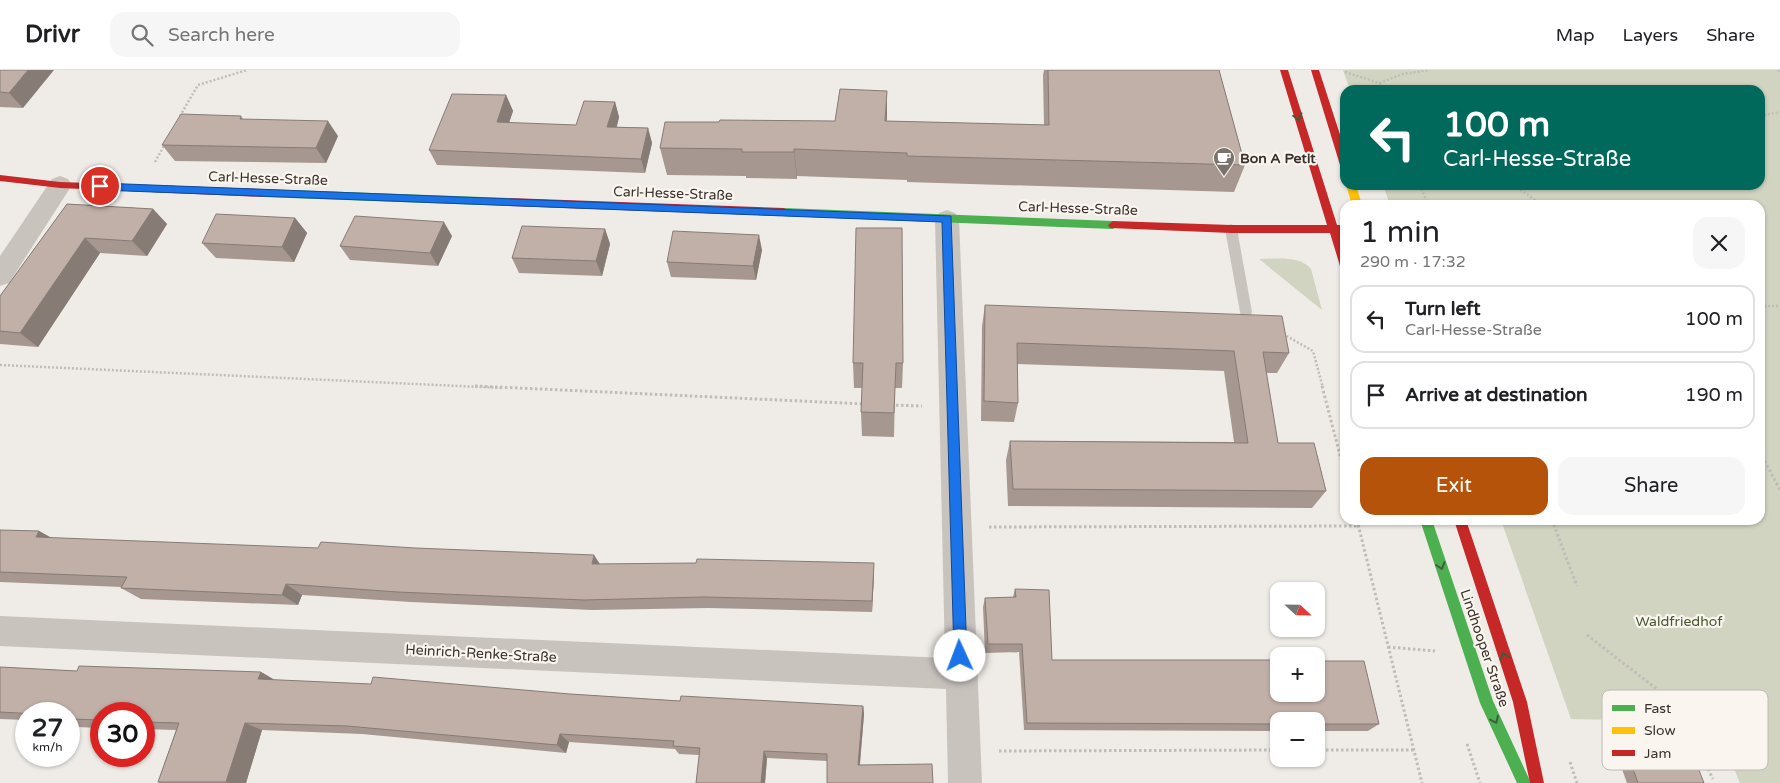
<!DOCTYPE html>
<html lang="en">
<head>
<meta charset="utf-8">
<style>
  body { margin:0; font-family:"Varela Round",sans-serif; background:#f6f6f6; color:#202124; height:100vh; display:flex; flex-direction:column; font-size:19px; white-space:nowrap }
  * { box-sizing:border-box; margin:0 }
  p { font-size:16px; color:#757577 }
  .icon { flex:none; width:28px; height:28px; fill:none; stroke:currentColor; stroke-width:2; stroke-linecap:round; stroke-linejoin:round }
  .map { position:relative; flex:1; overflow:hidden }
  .drawer { position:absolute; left:1340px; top:130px; width:425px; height:325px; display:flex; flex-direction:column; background:#fff; border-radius:15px; box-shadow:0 1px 4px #0004 }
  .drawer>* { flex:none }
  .guide { position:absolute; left:1340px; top:15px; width:425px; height:105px; border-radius:15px; box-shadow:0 1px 4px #0004; background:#00695c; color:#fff; overflow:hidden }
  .needle { width:32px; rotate:112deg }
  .tools { position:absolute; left:1270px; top:512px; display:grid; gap:10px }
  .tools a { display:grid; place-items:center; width:55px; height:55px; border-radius:10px; background:#fff; box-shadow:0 1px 4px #0004; font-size:25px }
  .speed { position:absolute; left:15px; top:632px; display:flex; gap:10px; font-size:25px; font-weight:700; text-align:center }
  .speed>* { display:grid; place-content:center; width:65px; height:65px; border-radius:50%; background:#fff; box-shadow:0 1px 4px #0004; line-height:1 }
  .speed small { font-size:12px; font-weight:400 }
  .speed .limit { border:8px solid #d22; background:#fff; color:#111 }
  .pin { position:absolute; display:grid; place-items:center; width:42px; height:42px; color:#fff; margin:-21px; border:2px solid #fff; border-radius:50%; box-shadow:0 1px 5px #0007 }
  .me { position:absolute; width:55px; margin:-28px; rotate:358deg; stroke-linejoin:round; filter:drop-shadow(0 0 4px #0008) }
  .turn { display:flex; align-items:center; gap:18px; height:105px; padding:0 20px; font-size:22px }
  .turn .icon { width:65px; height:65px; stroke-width:2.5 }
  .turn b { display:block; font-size:35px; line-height:42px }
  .round { display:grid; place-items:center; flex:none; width:52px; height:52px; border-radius:15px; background:#f6f6f6 }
  .summary { display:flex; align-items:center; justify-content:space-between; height:85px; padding:0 20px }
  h1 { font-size:30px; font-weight:600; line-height:38px }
  .button { display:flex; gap:10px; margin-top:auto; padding:10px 20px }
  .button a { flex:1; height:58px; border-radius:15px; background:#b45309; color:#fff; font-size:20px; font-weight:600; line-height:58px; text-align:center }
  .button a+a { background:#f6f6f6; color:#202124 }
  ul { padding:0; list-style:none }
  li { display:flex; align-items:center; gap:15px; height:68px; margin:0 10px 8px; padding:0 10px; border:2px solid #e0e0e0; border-radius:15px }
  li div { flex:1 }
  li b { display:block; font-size:19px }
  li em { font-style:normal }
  header { display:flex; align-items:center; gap:30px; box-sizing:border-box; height:70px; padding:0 25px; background:#fff; border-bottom:1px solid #e0e0e0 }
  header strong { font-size:24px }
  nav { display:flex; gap:28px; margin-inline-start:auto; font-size:18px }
  .search { width:350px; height:45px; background:#f6f6f6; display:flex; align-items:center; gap:12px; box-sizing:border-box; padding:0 18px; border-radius:15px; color:#757577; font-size:19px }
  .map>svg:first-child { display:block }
  .green { fill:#d0d4c1 }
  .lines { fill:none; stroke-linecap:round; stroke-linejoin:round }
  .path-far1 { stroke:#c1bcb7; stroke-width:2.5; stroke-dasharray:2 2; stroke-linecap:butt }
  .path { stroke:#c1bcb7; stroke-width:3; stroke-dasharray:2.5 2.5; stroke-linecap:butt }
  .lane { fill:#c9c3be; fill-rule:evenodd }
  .street { fill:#c9c3be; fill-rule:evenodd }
  .fast { fill:#4caf50; fill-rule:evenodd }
  .slow { fill:#ffc107; fill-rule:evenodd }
  .jam { fill:#c62828; fill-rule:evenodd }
  .wall { fill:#a69790 }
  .shaded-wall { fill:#877b76 }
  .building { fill:#c1b0a8; stroke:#877b76 }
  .oneway { stroke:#405d39 }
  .route { fill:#1a73e8; stroke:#114b97 }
  .labels { text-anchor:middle; stroke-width:4.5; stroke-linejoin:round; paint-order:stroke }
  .poi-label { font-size:14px; font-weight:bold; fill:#3a312c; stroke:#faf5ef; text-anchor:start }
  .street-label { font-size:14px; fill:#3a312c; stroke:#faf5ef }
  .park-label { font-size:14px; fill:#485731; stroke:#faf5ef }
  .key { fill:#faf5ef; stroke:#c0bab4; stroke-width:1 }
  .key-label { font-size:14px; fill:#3a312c }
</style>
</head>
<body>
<header>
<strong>Drivr</strong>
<div class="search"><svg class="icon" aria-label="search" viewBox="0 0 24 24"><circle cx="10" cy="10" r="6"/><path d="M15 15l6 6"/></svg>Search here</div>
<nav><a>Map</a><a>Layers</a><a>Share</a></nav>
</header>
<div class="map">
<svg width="1780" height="713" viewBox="0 0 1780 713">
  <rect width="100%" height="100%" fill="#efebe6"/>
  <g class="green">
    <polygon points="1343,0 1780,0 1780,713 1740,713 1715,652 1571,649 1501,450 1760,450 1760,135 1390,135 1383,115 1760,115 1760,20 1350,20"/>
    <path d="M1259,189C1276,189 1300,185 1311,199L1322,240Z"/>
  </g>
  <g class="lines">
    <g class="path-far1">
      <polyline points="1778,0 1780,2"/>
      <polyline points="1345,2 1379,13 1388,20"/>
      <polyline points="1382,20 1379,13 1403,4 1429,0"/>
      <polyline points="180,46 198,15 247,0"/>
      <polyline points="1760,46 1780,42"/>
      <polyline points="155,92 165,74"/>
      <polyline points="1420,115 1428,135"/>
      <polyline points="1514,115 1542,135"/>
      <polyline points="1760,236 1780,236"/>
      <polyline points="1283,264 1313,281 1323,318"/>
      <polyline points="0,295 503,318"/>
    </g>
    <g class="path">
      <polyline points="475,316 865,334"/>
      <polyline points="1322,316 1345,404"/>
      <polyline points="891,335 922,336"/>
      <polyline points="1760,382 1780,420"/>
      <polyline points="1357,450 1422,713"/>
      <polyline points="1552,450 1577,516"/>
      <polyline points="989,457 1359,456"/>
      <polyline points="1587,565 1676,634 1713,709"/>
      <polyline points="1388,577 1435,581"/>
      <polyline points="1467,674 1480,713"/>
      <polyline points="1316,680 1414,680"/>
      <polyline points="999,681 1279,680"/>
      <polyline points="1570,692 1577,713"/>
    </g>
    <polygon class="lane" points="1231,154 1235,156 1237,159 1252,242 1251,246 1241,246 1240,242 1225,159 1227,156"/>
    <g class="street">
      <polygon points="60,106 68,109 72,115 9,213 0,216 0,186 52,109"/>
      <polygon points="947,140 955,143 959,149 982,713 948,713 946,619 0,576 0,546 945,588 935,149 939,143"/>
    </g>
    <g class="fast">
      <polygon points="263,119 510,128 515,132 510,136 263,127 258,123"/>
      <polygon points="784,138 1113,151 1118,155 1113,159 784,146 779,142"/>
      <polygon points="1420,450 1432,450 1493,631 1531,713 1517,713 1480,633"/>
    </g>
    <polygon class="slow" points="1346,115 1356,115 1362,135 1352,135"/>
    <g class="jam">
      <polygon points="1280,0 1288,0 1337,155 1345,155 1345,163 1340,163 1345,180 1345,200 1340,196 1330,163 1231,163 1110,158 1108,155 1113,151 1231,155 1327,155"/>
      <polygon points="1311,0 1319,0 1345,80 1345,98 1340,95"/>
      <polygon points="0,105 60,112 263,119 268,123 263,127 60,118 0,111"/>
      <polygon points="510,128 784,138 789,142 784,146 510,136 505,132"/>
      <polygon points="1454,450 1466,450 1527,632 1544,713 1530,713 1513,632"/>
    </g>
  </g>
  <g class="wall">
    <polygon points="0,0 23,38 0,37"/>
    <polygon points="1044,0 1219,0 1245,95 1234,122 907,112 907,110 797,106 797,109 746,108 746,106 667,105 660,78 719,52 887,51 1044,55 1043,5"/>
    <polygon points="506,25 513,41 509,53 576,55 615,32 619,47 617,57 648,58 652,73 645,103 437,95 429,80"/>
    <polygon points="241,46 243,49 338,66 326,93 175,91 162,75"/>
    <polygon points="67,134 153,139 167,154 147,186 100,183 38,277 0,274 0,226"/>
    <polygon points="295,148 307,163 294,192 216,188 202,173"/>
    <polygon points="605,159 610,174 602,206 519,203 512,188"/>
    <polygon points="452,166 438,196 350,190 340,176"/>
    <polygon points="762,180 756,210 671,207 667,192"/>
    <polygon points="985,235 1289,283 1277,303 1266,303 1278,373 1326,421 1312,438 1008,436 1006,390 1010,371 1234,372 1224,301 1017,294 1018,333 1014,352 981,351 982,256"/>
    <polygon points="853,293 903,293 902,318 895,318 894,367 862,366 861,342 862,318 854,318"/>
    <polygon points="0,460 39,461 52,468 600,494 874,504 872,542 708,538 592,540 411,532 302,525 298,535 141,529 121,518 122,517 0,512"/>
    <polygon points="1015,519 1052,590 1379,654 1368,661 1316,661 1316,651 1279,651 1279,661 1024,660 1019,582 985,583 983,537 985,528 1013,527"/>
    <polygon points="0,597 77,601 261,602 275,610 570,624 680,631 863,636 864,644 860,695 933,713 827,691 767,688 765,713 696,713 699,685 679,684 675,679 569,672 566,683 362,664 262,660 246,713 160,713 158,712 176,660 144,659 144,644 101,644 101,658 77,657 69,654 69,644 26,644 26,650 0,649"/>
    <polygon points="1628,684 1704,713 1627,713 1618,688"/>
  </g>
  <g class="shaded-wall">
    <polygon points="28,0 54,0 23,38 9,23"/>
    <polygon points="887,21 887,48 885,78 885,51"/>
    <polygon points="506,25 513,41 504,67 497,52"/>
    <polygon points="615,32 619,47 612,72 607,57"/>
    <polygon points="328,51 338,66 326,93 316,78"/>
    <polygon points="648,58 652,73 645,103 641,89"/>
    <polygon points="794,79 797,106 797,109 794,82"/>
    <polygon points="153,139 167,154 147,186 132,171"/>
    <polygon points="295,148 307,163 294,192 282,177"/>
    <polygon points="444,152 452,166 438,196 430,183"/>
    <polygon points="605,159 610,174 602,206 596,191"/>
    <polygon points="759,165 762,180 756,210 753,196"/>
    <polygon points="85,168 100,183 38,277 20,263"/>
    <polygon points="39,461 60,473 36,467"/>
    <polygon points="594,485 602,497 592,494"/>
    <polygon points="874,493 874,504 872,542 872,531"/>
    <polygon points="286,514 302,525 298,535 282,525"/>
    <polygon points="261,602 278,612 258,609"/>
    <polygon points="863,636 864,644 859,702 858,695"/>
    <polygon points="245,653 262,660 246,713 229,713 226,712"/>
    <polygon points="560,664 569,672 566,683 557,675"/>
    <polygon points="764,681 767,688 765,713 761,713"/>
  </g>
  <g class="building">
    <polygon points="0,0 28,0 9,23 0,22"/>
    <polygon points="1048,0 1219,0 1245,95 907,86 907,83 794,79 794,82 742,82 742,79 660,78 665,52 719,52 720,50 835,51 840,19 887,21 885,51 1049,55"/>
    <polygon points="452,24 506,25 497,52 576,55 584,31 615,32 607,57 648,58 641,89 429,80"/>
    <polygon points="181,44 241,46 240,49 328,51 316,78 162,75"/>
    <polygon points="67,134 153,139 132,171 85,168 20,263 0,261 0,226"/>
    <polygon points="216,144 295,148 282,177 202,173"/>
    <polygon points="355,146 444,152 430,183 340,176"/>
    <polygon points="522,156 605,159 596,191 512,188"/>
    <polygon points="856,158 902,158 903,293 896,293 894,343 861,342 863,293 853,293"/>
    <polygon points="673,161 759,165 753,196 667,192"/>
    <polygon points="985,235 1282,246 1289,283 1263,282 1278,373 1314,373 1326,421 1013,419 1010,371 1248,373 1234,281 1017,273 1018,333 984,331"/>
    <polygon points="0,460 39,461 36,467 318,478 321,472 415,478 594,485 592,494 696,493 697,489 874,493 872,531 704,527 584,530 398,522 286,514 282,525 121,518 127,507 0,502"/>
    <polygon points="1015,519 1049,520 1052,590 1279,590 1279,624 1316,624 1316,591 1364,591 1379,654 1316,654 1316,651 1279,651 1279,654 1027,653 1022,574 988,574 985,528 1016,527"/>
    <polygon points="79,596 261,602 258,609 371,614 373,607 570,624 680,631 681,626 863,636 858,695 932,694 933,713 827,713 827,684 764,681 761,713 696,713 700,678 673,676 674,671 560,664 557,675 347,656 245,653 226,712 158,712 179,653 144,652 144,644 101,644 101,650 69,649 69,644 37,644 0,642 0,597 77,601"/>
    <polygon points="1628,684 1693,685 1704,713 1638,713"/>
  </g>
  <defs><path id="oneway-chevron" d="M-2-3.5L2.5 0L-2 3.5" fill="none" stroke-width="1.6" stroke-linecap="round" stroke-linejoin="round" transform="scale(1.25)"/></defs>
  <g class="oneway">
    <use href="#oneway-chevron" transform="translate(1298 47) rotate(74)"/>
    <use href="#oneway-chevron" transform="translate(1441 496) rotate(72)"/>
    <use href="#oneway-chevron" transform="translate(1504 586) rotate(-108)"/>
    <use href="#oneway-chevron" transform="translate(1495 650) rotate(65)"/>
  </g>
  <polygon class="route" points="100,113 951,146 967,586 965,590 960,592 956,590 954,586 942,152 100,120 95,116"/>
  <defs>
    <g id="cafe-pin" transform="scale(1.125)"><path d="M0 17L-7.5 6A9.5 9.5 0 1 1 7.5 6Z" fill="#79726d" stroke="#faf5ef"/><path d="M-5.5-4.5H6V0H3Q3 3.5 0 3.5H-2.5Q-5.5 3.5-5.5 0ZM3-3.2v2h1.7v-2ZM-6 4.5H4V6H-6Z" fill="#fff"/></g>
  </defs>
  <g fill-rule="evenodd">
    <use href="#cafe-pin" x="1224" y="88"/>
  </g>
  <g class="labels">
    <g class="poi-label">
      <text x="1240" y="93">Bon A Petit</text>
    </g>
    <g class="street-label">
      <text transform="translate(268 108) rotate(2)" y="5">Carl-Hesse-Straße</text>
      <text transform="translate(673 123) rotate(2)" y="5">Carl-Hesse-Straße</text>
      <text transform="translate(1078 138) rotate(2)" y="5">Carl-Hesse-Straße</text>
      <text transform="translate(1485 578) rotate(71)" y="5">Lindhooper Straße</text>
      <text transform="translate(481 583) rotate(3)" y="5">Heinrich-Renke-Straße</text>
    </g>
    <g class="park-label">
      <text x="1679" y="556">Waldfriedhof</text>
    </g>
  </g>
  <rect x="1602" y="620" width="166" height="80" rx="8" class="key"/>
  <rect x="1612" y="635" width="23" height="6" fill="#4caf50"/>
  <rect x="1612" y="657" width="23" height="7" fill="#ffc107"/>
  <rect x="1612" y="680" width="23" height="6" fill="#c62828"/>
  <g class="key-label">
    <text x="1644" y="643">Fast</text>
    <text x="1644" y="665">Slow</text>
    <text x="1644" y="688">Jam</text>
  </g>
</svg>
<div class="tools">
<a><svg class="needle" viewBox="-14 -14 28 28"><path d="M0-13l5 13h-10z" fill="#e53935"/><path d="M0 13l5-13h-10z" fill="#757577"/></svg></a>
<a>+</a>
<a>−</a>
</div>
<div class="speed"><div>27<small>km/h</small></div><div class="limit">30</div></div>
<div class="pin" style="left:100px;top:116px;background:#d93025"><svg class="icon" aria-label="arrive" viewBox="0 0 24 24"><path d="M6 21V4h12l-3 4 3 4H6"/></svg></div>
<svg class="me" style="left:960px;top:586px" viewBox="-20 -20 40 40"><circle r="19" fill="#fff"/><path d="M0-13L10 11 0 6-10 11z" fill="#1a73e8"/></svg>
<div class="guide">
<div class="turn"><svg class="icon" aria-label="left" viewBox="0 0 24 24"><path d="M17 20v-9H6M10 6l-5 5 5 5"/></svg><div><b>100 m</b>Carl-Hesse-Straße</div></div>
</div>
<section class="drawer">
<div class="summary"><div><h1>1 min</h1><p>290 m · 17:32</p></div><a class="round"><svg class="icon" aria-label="close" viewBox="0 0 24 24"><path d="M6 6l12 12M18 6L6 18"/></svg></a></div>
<ul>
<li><svg class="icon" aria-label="left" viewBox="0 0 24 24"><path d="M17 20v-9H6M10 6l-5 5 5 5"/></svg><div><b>Turn left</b><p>Carl-Hesse-Straße</p></div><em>100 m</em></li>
<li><svg class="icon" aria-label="arrive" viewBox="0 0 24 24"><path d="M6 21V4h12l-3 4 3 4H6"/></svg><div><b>Arrive at destination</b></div><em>190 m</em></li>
</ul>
<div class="button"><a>Exit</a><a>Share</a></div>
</section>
</div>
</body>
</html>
